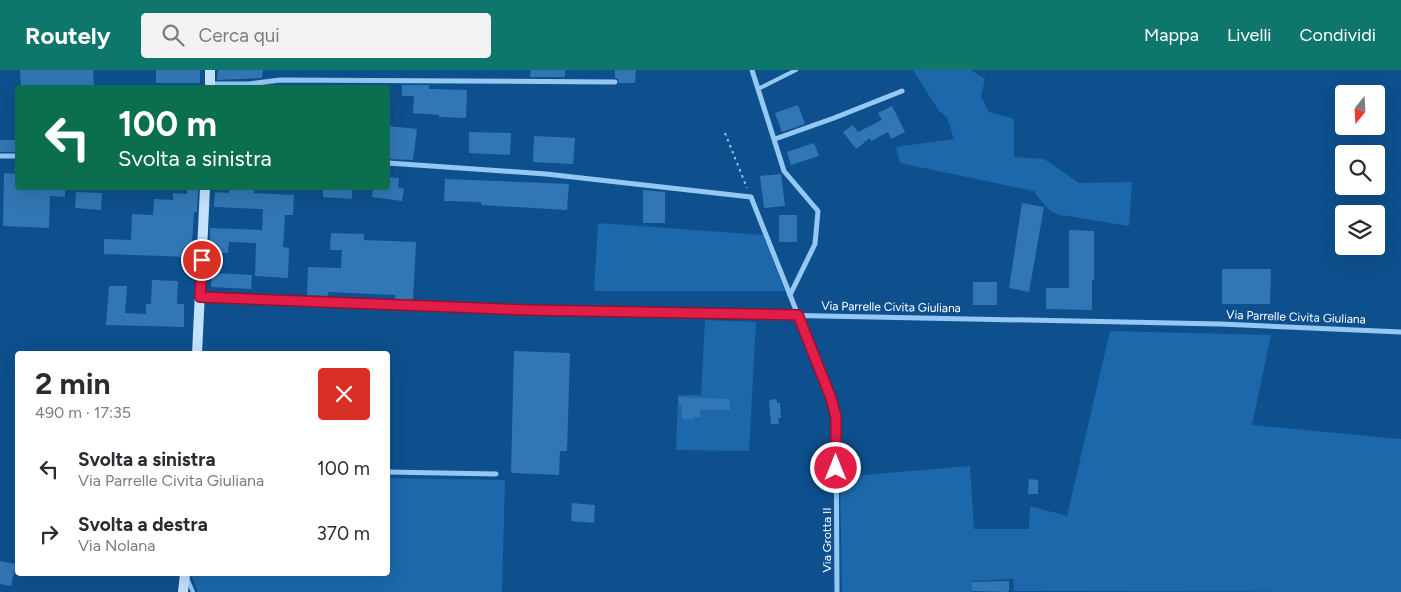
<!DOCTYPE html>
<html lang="it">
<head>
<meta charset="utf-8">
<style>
  body { margin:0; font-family:Figtree,sans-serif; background:#f2f2f3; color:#2b2b33; height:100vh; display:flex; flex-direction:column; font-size:19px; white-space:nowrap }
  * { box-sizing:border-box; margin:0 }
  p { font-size:16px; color:#7c7c81 }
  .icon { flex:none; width:28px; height:28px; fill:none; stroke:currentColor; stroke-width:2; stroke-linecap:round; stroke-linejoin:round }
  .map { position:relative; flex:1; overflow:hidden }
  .details { position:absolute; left:15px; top:281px; width:375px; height:225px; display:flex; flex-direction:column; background:#fff; border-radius:5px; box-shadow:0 5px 20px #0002 }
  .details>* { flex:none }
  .guide { position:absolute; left:15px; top:15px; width:375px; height:105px; border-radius:5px; box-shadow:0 5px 20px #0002; background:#0b6e4f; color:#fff; overflow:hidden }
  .needle { width:32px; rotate:198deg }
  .tools { position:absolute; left:1335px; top:15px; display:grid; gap:10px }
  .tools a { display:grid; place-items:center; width:50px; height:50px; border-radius:5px; background:#fff; box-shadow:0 5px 20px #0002; font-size:25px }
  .pin { position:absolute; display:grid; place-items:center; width:42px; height:42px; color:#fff; margin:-21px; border:2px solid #fff; border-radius:50%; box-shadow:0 1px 5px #0007 }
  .me { position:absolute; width:55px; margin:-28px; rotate:0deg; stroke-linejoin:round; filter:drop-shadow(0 0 4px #0008) }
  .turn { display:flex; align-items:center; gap:18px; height:105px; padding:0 20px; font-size:22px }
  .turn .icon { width:65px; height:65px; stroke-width:2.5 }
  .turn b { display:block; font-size:35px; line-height:42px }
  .round { display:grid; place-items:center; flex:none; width:52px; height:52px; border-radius:5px; background:#f2f2f3 }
  .head { display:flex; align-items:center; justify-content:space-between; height:85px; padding:0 20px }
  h1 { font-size:30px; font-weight:700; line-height:38px }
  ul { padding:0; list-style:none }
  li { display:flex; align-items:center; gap:15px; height:65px; padding:0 20px }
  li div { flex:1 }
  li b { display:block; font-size:19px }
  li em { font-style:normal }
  header { display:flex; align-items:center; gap:30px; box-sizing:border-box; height:70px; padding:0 25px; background:#0f766e; color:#fff }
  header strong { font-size:24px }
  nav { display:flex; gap:28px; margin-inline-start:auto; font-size:18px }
  .search { width:350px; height:45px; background:#f2f2f3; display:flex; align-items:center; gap:12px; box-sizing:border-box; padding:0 18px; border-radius:5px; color:#7c7c81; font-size:19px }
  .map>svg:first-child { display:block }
  .green { fill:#1c68ab }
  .building { fill:#3277b5 }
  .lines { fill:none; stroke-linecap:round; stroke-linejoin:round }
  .path { stroke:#95c7f3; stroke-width:2; stroke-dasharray:2.5 4; stroke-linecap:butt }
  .lane { stroke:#95c7f3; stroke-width:4 }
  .street { stroke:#95c7f3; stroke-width:5 }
  .secondary { stroke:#c4e1fd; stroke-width:10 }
  .route-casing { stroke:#92132f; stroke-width:12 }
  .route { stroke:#e11d48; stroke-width:9 }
  .labels { text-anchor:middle; stroke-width:5; stroke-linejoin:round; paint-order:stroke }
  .street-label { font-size:12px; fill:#fff; stroke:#0e508d }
</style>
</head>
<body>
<header>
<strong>Routely</strong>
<div class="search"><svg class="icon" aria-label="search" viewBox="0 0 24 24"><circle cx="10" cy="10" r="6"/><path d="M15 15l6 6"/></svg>Cerca qui</div>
<nav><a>Mappa</a><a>Livelli</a><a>Condividi</a></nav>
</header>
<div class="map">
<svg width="1401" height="522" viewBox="0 0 1401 522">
  <rect width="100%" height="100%" fill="#0e508d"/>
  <g class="green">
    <path d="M913,0H971L985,9L981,27L989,42L1014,49V87L1044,89L1079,113L1132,112L1129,156L1068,146C1051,146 1043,134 1034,121L900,93L896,77L954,69L947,47L939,41Z"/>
    <polygon points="598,153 763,165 785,221 594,221"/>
    <polygon points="705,250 756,252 749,381 676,380 678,325 701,325"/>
    <polygon points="1110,261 1271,265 1252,355 1401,369 1401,522 1014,521 1013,509 972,511 973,522 842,522 840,407 970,396 974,459 1029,459 1030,436 1067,446"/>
    <polygon points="388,408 505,410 502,522 198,522 191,504 388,504"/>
  </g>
  <g class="building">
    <polygon points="20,0 93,0 94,18 21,18"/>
    <rect x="156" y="0" width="44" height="13"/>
    <polygon points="218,0 263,0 262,8 217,10"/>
    <polygon points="531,0 565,0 565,7 530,7"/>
    <polygon points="615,0 636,0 635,13 619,13 618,9 615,8"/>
    <polygon points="402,15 429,15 429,19 467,20 466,48 439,47 439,45 413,43 414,26 402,26"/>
    <polygon points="798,35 805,54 782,62 775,43"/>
    <polygon points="892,36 905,62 891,69 888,62 871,71 870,68 856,79 843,62 853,55 858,62 882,50 878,43"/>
    <polygon points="388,56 417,59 413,90 388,89"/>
    <polygon points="469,62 511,63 510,85 469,83"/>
    <polygon points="534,66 575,68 573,94 533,92"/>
    <rect x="0" y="70" width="18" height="12"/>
    <polygon points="814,73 819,86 791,95 787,82"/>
    <polygon points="4,103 18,104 18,118 65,118 65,127 50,126 49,158 3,156"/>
    <polygon points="781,104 785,136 764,138 760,106"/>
    <polygon points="388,107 399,108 398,117 404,119 402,131 372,127 373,118 388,118"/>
    <polygon points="445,109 569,114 567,140 481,135 481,132 444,131"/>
    <polygon points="230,118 255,118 254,123 294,125 293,145 285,145 283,177 289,178 288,208 255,206 256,173 229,172 228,183 210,182 210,158 262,160 263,139 214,137 215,122 229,123"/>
    <polygon points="323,118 352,118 352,129 323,127"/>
    <polygon points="187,120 198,120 197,142 194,142 191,187 104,184 104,169 131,170 132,144 153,145 154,129 173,130 173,123 187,124"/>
    <polygon points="643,120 665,122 665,153 643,153"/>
    <polygon points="76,122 102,123 101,140 75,138"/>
    <polygon points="1022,133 1044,137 1029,222 1009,218"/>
    <rect x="779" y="145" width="18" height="27"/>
    <polygon points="1069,160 1094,161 1094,210 1092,210 1092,240 1046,239 1046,218 1069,218"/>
    <polygon points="331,163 364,164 364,170 416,172 413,230 395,229 395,225 328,222 328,226 307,225 308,197 341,198 342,180 330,180"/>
    <polygon points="1222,199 1271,199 1270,234 1222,234"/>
    <polygon points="212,203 252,205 251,219 211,217"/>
    <polygon points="152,210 178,211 177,234 184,234 184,257 106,255 109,216 127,216 125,243 146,244 146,234 151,234"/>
    <rect x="973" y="212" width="24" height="23"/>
    <polygon points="514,281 570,283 567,381 560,381 559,405 511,403"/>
    <polygon points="679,327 730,329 730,340 700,340 700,347 694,347 694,350 682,349 682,336 679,335"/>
    <polygon points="777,329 777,333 780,333 781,348 778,348 779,354 771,354 769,330"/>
    <polygon points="1029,409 1038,410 1038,424 1028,424"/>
    <polygon points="572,433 595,435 594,453 571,451"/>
    <polygon points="0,491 16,494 11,516 0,514"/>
    <polygon points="1009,511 1009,521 1007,522 972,521 972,512"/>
  </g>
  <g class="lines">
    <polyline class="path" points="725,63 747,118"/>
    <g class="lane">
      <polyline points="758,19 796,0"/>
      <polyline points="187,508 193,522"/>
    </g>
    <g class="street">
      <polyline points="752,0 784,101 818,141 815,174 790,225"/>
      <polyline points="210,14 249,14 280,10 615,12"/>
      <polyline points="775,69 834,48 902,21"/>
      <polyline points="0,86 18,86"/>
      <polyline points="388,93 546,104 751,127 831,328 836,347 837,522"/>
      <polyline points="200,227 528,240 1220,254 1401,262"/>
      <polyline points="388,402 496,404"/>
    </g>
    <g class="secondary">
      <polyline points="210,18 210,0"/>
      <polyline points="197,284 205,118"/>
      <polyline points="183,522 185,504"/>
    </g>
  </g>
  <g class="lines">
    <g class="route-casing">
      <polyline id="route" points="202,190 200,227 528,240 798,245 831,328 836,347 836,398"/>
    </g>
    <use href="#route" class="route"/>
  </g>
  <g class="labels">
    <g class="street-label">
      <text transform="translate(891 237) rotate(1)" y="4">Via Parrelle Civita Giuliana</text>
      <text transform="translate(1296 247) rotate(2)" y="4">Via Parrelle Civita Giuliana</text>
      <text transform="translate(827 470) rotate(-90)" y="4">Via Grotta II</text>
    </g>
  </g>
</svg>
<div class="tools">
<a><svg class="needle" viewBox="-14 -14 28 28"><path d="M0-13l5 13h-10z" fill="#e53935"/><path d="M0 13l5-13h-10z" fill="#7c7c81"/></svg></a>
<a><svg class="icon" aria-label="search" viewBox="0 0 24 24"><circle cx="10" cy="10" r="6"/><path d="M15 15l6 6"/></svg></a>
<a><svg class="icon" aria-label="layers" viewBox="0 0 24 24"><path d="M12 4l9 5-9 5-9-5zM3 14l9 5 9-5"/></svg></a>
</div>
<div class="pin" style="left:202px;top:190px;background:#d93025"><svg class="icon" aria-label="arrive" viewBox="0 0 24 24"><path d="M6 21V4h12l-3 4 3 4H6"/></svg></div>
<svg class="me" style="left:836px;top:398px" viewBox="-20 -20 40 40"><circle r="17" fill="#e11d48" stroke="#fff" stroke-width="3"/><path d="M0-11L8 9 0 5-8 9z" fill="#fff"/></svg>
<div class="guide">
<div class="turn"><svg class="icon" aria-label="left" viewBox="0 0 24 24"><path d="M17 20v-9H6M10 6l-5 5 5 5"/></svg><div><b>100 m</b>Svolta a sinistra</div></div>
</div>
<section class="details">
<div class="head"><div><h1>2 min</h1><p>490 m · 17:35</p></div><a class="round" style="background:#d93025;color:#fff"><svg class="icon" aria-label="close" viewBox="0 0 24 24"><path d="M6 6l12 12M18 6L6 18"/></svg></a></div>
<ul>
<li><svg class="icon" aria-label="left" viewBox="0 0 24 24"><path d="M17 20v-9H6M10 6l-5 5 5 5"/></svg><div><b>Svolta a sinistra</b><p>Via Parrelle Civita Giuliana</p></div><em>100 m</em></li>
<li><svg class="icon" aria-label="right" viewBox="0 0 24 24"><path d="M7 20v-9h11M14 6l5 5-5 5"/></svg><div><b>Svolta a destra</b><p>Via Nolana</p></div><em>370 m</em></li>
</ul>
</section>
</div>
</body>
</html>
